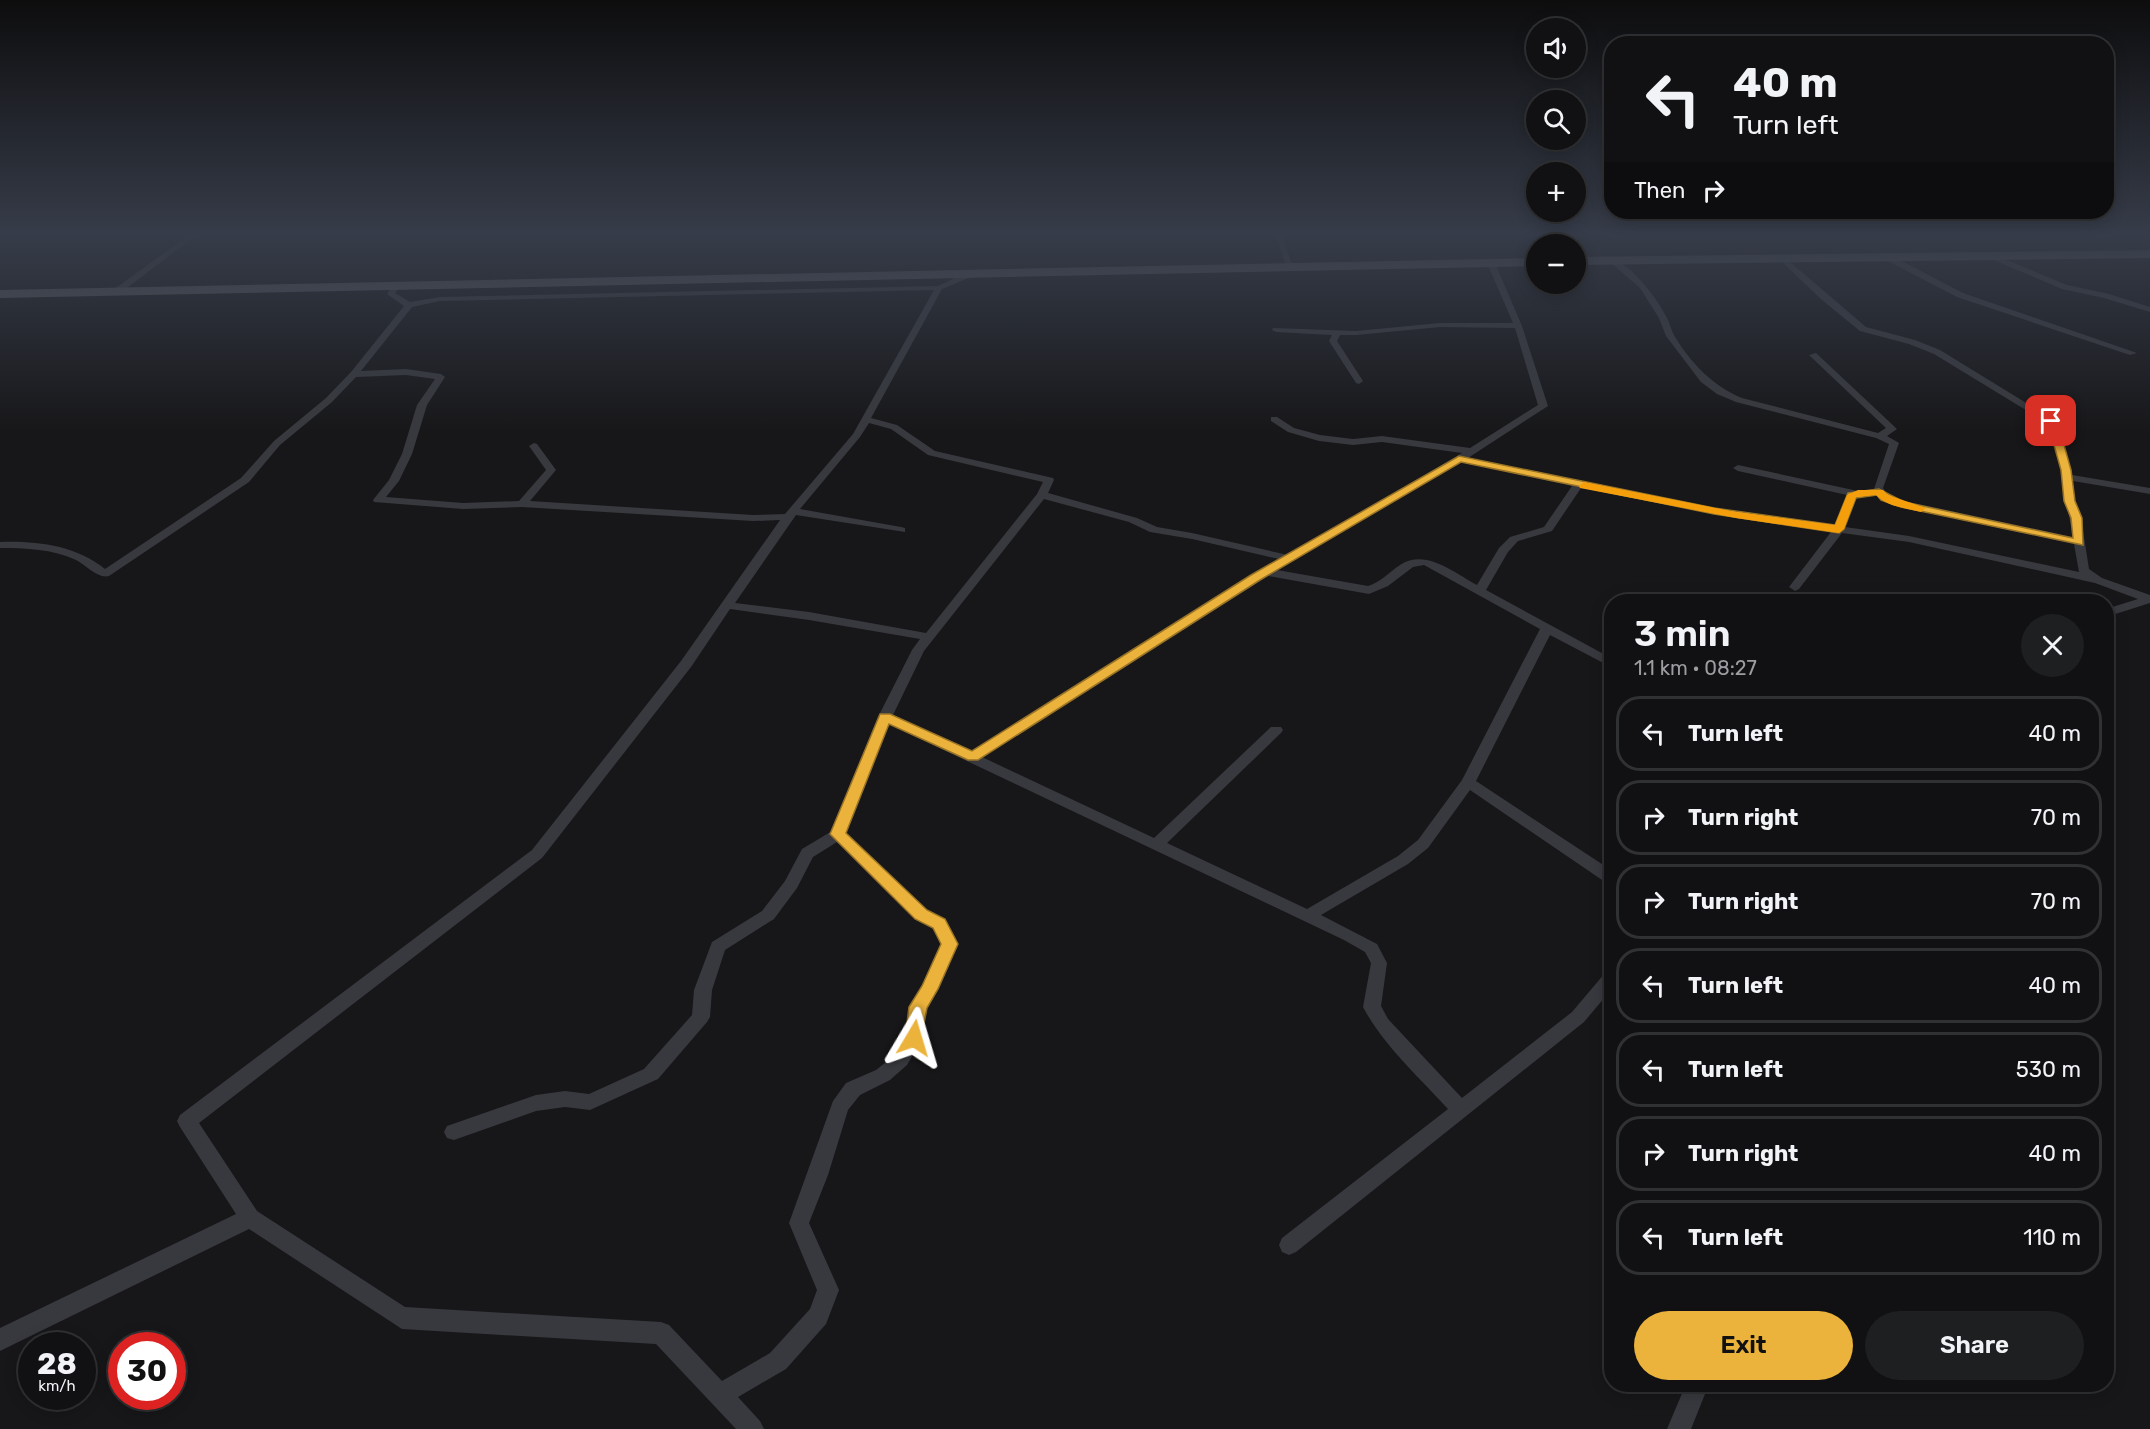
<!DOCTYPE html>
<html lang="en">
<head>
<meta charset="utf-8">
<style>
  body { margin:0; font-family:Rubik,sans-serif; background:#1e1f21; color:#f1f3f6; height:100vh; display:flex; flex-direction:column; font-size:22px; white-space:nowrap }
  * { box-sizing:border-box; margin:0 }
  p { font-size:20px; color:#9c9da0 }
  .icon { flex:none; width:33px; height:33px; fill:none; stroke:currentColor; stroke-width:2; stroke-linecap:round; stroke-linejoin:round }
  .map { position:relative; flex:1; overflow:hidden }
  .details { position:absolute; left:1604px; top:594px; width:510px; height:798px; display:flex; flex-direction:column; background:#111113; border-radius:24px; box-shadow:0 3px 15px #0003,0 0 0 2px #303133 }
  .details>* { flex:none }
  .hud { position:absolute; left:1604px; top:36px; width:510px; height:183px; border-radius:24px; box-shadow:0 3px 15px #0003,0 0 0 2px #303133; background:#111113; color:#f1f3f6; overflow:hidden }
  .fabs { position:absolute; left:1526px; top:18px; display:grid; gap:12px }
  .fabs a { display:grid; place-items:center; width:60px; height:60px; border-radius:50%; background:#111113; box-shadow:0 3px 15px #0003,0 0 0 2px #303133; font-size:30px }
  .speed { position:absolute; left:18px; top:1332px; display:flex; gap:12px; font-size:30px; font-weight:700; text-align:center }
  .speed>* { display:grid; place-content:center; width:78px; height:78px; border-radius:50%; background:#111113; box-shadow:0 3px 15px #0003,0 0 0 2px #303133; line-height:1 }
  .speed small { font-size:15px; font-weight:400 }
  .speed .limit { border:9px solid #d22; background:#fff; color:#111 }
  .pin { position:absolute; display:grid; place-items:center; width:51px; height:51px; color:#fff; margin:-26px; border-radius:12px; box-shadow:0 3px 9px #0006 }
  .me { position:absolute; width:66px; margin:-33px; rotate:7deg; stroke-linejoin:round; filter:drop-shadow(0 0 4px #0008) }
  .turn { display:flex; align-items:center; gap:21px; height:126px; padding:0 30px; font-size:27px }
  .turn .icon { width:78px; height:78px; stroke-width:2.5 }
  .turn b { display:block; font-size:42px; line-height:51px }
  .then { display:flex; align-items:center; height:57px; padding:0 30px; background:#0003; gap:12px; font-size:22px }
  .round { display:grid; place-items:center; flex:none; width:63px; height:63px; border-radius:32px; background:#1e1f21 }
  .summary { display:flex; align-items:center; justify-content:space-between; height:102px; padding:0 30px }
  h1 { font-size:36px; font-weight:600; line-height:45px }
  .cta { display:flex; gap:12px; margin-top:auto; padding:12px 30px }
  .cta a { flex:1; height:69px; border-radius:36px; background:#ecb33c; color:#111; font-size:24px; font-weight:600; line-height:69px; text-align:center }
  .cta a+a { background:#1e1f21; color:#f1f3f6 }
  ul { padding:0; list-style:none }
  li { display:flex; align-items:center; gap:18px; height:75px; margin:0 12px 9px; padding:0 18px; border:3px solid #303133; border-radius:24px }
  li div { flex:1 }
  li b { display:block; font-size:22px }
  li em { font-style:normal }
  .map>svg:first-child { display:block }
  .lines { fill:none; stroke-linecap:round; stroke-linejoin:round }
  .street { fill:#38393e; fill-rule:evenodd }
  .primary { fill:#55565d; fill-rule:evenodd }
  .route { fill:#ecb33c; stroke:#997427; stroke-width:1.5 }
  .slow { fill:#f59e0b }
</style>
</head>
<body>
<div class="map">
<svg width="2150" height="1429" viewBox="0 0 2150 1429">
  <rect width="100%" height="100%" fill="#171719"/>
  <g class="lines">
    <g class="street">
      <polygon points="192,233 199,233 119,294 113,294 113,290"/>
      <polygon points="1275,233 1281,233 1294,270 1287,268"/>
      <polygon points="1992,254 2067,285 2109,294 2150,307 2150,312 2104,298 2062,289 1989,258 1988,256"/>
      <path d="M1783,256L1866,327L1915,340L1940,350L2059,423L2065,436L2064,445L2072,475L2150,488V494L2073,481L2075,501L2081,518L2089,569L2102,578L2150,595V603L2106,617V609L2138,599L2095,583L1909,542L1842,533L1799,589L1795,591L1789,587L1831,532L1736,518L1581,488L1552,531L1518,541L1508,552L1486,590L1611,658V667L1550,635L1476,781L1611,870V884L1605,882L1470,790L1428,848L1408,864L1321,915L1377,944L1387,963L1381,1006L1388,1019L1462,1098L1572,1012L1605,973L1611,971V990L1584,1022L1296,1252L1289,1255L1282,1252L1279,1245L1282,1238L1448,1109C1419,1077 1383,1045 1363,1007L1371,963L1365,952L1344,940L889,724L846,833L927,911L945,920L958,944L939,989L927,1008L923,1038L907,1065L890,1080L860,1095L848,1110L828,1175L809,1223L839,1290L826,1324L786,1369L738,1397L760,1421L764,1429H736L656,1344L402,1329L249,1229L0,1351V1328L236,1214L180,1127L177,1121L180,1115L532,850L681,661L780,520L753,521L522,507L463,509L374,502L373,500L389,480L402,454L417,405L435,379L406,375L356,377L332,402L280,445L249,482L109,576C98,579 86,565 76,560C52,549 26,548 0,548V542C37,541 75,545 105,569L241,478L274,441L326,398L351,372L404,306L387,294L393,285L400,287L395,293L410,302L440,297L938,286L965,273H971V277L942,289L871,418L897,425L935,451L1053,478L1054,480L1048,493L1137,518L1157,527L1192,533L1288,555L1462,453L1382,442L1353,445L1319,441L1288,432L1271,421V417H1277L1294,428L1320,435L1353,439L1382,436L1470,448L1538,405L1515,328L1440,327L1356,335H1340L1337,341L1363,381L1359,384L1356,383L1329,341L1332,335L1276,332L1272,330L1273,328L1356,331L1440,323H1513L1487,263L1491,261L1495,263L1522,326L1548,406L1468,458L1736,512L1835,525L1847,495L1738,471L1733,468L1738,465L1858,491L1874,489L1889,444L1876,438L1736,402L1717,394L1701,382L1666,336L1659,318L1640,288L1610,262V258H1613C1634,268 1658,299 1668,320C1670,325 1672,332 1675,337C1692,364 1713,386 1742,398L1878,433L1886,428L1809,355L1816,353L1897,429L1887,436L1899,443L1883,488L1888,495L1904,501L2073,537L2052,426L1934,354L1909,344L1860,331L1822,300L1780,260L1779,258ZM934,290L853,434L785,514L753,515L530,501L556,470L537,444L534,443L529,446L546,470L519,501L463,503L386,497L399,481L412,454L427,405L445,377L441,374L406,369L361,371L412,307L440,301ZM869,423L891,429L928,455L1043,482L1037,494L926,633L809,612L735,603L796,515L905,532V528L901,527L800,509L860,437ZM1461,462L1572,486L1544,527L1510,537L1499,548L1477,585C1454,573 1426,548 1400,565C1389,572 1381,582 1368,586L1277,570ZM1878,495L1880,499L1897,506L2074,544L2079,572L1909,536L1845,527L1856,498ZM1044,499L1129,522L1150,532L1192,539L1279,559L971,752L893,715L924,651ZM1424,565L1540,629L1462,780L1418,840L1398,856L1307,909L1167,843L1281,733L1283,730L1281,727H1271L1154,838L982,757L1268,576L1369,594L1388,586L1413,567ZM730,609L809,620L920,639L912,650L878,717L832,831L802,849L785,881L762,911L712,942L694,990L692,1015L644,1069L589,1094L565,1091L536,1095L447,1126L444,1132L447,1138L454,1140L536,1111L565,1107L590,1110L658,1079L707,1022L710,1017L712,990L725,950L774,919L797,888L813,857L837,842L915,919L933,928L942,944L923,986L909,1007L905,1037L895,1055L876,1070L846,1083L833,1101L789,1223L817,1290L810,1309L770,1353L722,1381L669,1325L661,1322L405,1307L257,1211L199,1123L542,858L691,667Z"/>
      <polygon points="1886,256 1892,256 1963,293 2137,353 2130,355 1957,297 1886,260"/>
      <polygon points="1686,1384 1709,1384 1691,1429 1667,1429"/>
    </g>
    <g class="primary">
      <polygon points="2150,250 2150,258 1575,265 1575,257"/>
      <polygon points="1536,258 1536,266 0,298 0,290"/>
    </g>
  </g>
  <linearGradient id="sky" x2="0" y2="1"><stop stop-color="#0d0d0e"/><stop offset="0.54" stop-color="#363c49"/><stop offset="1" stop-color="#363c49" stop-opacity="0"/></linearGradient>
  <rect width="2150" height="433" fill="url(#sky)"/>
  <polygon class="route" points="2051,418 2062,427 2065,436 2064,445 2071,470 2075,501 2082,518 2083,545 1901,507 1881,500 1877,495 1856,498 1844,529 1839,533 1714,514 1461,462 1260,580 978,760 968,760 889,724 846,833 927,910 945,919 958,944 938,989 927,1008 920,1043 914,1046 908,1043 905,1038 909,1007 922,986 941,944 933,928 915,919 830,834 880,714 890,714 972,751 1251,575 1459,456 1714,508 1835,525 1848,493 1879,489 1904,502 2073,538 2071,518 2064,501 2061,470 2054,445 2055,436 2054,430 2046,421"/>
  <path class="slow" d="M1584,482L1736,512L1835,525L1847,495L1858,490H1883L1888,495L1926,508L1921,512C1906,508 1887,507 1876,495L1856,497L1844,529L1839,533L1736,518L1580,488L1579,486Z"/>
</svg>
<div class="fabs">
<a><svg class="icon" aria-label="sound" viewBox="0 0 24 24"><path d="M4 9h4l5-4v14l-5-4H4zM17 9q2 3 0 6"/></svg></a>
<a><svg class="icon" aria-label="search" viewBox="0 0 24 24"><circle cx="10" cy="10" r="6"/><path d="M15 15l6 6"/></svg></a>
<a>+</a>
<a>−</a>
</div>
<div class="speed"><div>28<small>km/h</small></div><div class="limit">30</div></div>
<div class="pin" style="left:2051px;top:421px;background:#d93025"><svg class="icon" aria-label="arrive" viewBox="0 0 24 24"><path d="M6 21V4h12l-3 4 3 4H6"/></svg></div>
<svg class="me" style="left:914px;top:1038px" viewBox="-20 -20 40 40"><path d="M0-17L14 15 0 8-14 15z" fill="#ecb33c" stroke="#fff" stroke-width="4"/></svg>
<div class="hud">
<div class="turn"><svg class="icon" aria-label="left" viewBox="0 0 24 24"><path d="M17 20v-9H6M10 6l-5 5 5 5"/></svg><div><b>40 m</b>Turn left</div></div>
<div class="then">Then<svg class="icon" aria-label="right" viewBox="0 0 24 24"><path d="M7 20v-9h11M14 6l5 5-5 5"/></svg></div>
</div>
<section class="details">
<div class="summary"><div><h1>3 min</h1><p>1.1 km · 08:27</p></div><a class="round"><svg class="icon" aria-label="close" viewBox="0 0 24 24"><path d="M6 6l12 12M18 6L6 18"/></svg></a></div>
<ul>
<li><svg class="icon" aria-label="left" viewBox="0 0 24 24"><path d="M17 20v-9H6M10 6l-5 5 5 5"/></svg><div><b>Turn left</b></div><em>40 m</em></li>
<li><svg class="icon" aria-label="right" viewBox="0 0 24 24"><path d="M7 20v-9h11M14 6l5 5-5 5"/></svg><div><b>Turn right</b></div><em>70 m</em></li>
<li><svg class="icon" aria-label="right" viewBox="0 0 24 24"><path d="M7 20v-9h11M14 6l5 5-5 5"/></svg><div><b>Turn right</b></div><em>70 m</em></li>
<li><svg class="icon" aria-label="left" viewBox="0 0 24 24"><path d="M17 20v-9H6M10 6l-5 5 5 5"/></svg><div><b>Turn left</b></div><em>40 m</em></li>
<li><svg class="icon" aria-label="left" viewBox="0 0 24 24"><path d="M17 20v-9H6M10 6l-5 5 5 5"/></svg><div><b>Turn left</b></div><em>530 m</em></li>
<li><svg class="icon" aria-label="right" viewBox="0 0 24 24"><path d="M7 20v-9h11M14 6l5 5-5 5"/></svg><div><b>Turn right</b></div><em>40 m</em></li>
<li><svg class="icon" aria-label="left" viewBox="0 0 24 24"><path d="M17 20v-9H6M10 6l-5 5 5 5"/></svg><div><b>Turn left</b></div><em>110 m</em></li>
</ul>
<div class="cta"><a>Exit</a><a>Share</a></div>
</section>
</div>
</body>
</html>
